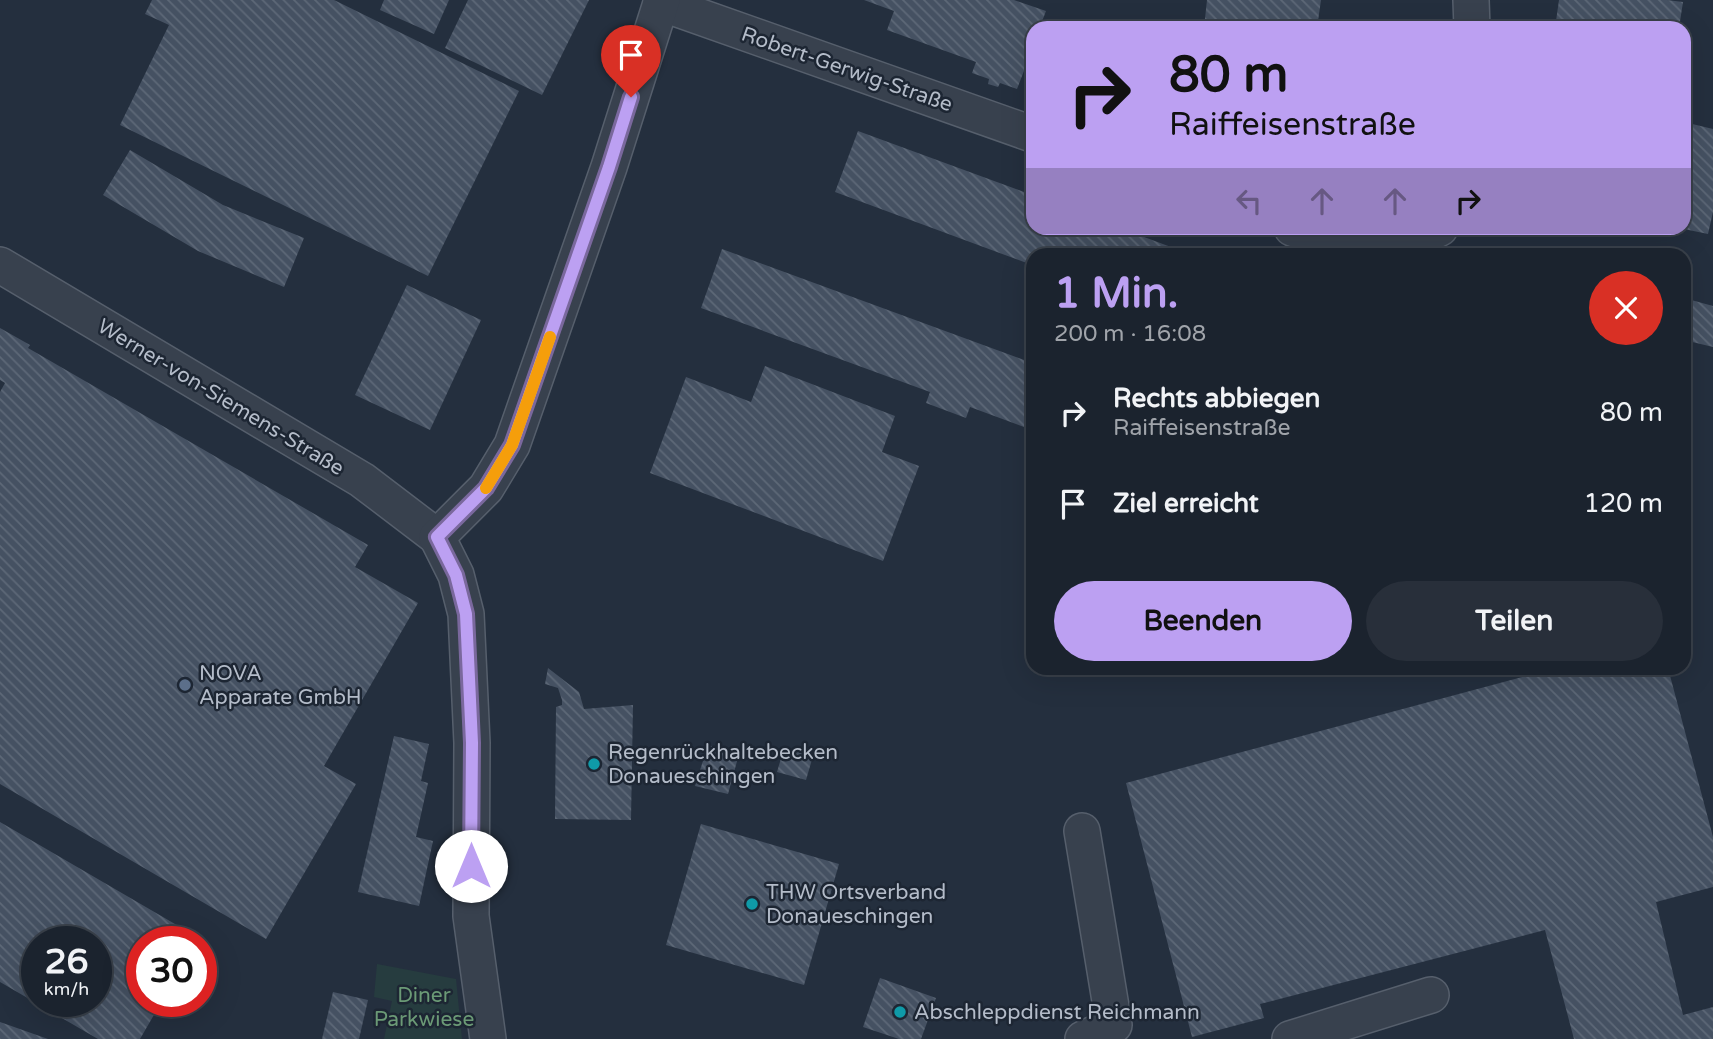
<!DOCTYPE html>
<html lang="de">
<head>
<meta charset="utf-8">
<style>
  body { margin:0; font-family:"Varela Round",sans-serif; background:#282f3a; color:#f1f3f6; height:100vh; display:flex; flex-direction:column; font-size:26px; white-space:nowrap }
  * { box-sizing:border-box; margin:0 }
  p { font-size:23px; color:#a0a4aa }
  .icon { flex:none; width:38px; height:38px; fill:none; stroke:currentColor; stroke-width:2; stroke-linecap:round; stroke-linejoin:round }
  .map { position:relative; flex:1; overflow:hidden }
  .side { position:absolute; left:1026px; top:248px; width:665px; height:427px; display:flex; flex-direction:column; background:#1b232e; border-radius:21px; box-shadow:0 7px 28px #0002,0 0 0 2px #39404a }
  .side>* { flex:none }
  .top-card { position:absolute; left:1026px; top:21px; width:665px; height:214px; border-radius:21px; box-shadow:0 7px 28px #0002,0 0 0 2px #39404a; background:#bca0f2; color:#111; overflow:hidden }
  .speed { position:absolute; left:21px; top:926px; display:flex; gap:14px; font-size:35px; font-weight:700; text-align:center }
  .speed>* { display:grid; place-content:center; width:91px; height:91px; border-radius:50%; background:#1b232e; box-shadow:0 7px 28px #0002,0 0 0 2px #39404a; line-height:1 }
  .speed small { font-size:18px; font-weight:400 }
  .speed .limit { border:10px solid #d22; background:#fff; color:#111 }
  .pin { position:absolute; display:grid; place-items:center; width:60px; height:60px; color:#fff; margin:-72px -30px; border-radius:50% 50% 50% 0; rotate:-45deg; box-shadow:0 0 7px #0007 }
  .pin .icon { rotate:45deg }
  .me { position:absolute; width:77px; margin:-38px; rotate:0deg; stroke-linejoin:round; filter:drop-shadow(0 0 5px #0008) }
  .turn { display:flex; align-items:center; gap:24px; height:147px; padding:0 28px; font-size:32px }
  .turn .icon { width:91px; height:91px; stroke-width:2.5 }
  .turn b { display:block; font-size:49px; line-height:60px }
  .lanes { display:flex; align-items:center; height:66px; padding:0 28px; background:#0003; justify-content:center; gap:35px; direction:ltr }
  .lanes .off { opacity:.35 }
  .round { display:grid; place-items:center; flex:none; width:74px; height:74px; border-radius:37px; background:#282f3a }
  .head { display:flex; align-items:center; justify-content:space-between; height:119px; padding:0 28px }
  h1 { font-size:42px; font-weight:700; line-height:52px; color:#bca0f2 }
  .button { display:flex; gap:14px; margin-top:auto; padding:14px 28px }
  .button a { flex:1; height:80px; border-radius:42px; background:#bca0f2; color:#111; font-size:28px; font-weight:700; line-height:80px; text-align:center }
  .button a+a { background:#282f3a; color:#f1f3f6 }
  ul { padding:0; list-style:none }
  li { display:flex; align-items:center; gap:21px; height:91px; padding:0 28px }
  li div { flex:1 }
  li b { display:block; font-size:26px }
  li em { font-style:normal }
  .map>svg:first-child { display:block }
  .park { fill:#263c3f }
  .building { fill:url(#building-back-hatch); fill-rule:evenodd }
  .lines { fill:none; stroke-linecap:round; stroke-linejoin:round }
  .minor-casing { stroke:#565f6c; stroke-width:38 }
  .minor { stroke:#38414e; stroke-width:35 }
  .route-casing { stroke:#7a689d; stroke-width:18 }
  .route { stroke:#bca0f2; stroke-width:12 }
  .slow { stroke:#f59e0b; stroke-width:12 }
  .service-dot { fill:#5c6f8a; stroke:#1d2633; stroke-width:2.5 }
  .culture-dot { fill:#0f9aa8; stroke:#1d2633; stroke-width:2.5 }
  .labels { text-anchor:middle; stroke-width:5; stroke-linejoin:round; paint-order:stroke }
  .street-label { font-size:21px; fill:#b4bcc9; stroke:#1d2633 }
  .poi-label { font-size:21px; fill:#b4bcc9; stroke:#1d2633; text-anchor:start }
  .park-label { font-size:21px; fill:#6b9a76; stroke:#1d2633 }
</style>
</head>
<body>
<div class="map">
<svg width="1713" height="1039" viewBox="0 0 1713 1039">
  <defs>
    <pattern id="building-back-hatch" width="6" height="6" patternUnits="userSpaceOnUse" patternTransform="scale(1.75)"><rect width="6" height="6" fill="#455162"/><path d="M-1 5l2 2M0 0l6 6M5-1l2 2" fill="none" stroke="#5d6877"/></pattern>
  </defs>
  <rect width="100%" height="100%" fill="#242f3e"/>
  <polygon class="park" points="377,964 456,979 462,1039 384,1039 392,1001 374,997"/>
  <g class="building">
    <polygon points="152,0 334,0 519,91 428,276 120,125 169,25 145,14"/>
    <polygon points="384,0 449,0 434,34 380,10"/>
    <polygon points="468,0 589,0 542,95 445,48"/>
    <polygon points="864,0 1014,0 1046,11 1041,24 1052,28 1032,28 1032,50 1017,89 1000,83 998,87 988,84 989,79 972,73 976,62 887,30 894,11"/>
    <polygon points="1207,0 1321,0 1317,28 1204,28"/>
    <polygon points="1559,0 1667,0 1683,2 1679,28 1555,28"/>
    <polygon points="1684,122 1713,129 1713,212 1708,234 1684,229"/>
    <polygon points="858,131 1032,195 1032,228 1120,228 1195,256 1032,256 1032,265 835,192"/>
    <polygon points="130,150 223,205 304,238 284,287 198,251 103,195"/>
    <polygon points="722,249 1032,363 1032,430 970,407 966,418 926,403 930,392 701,308"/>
    <polygon points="407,285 481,320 430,430 355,395"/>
    <polygon points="1684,298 1713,306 1713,347 1684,340"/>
    <polygon points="0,328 30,345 28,348 368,545 355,567 418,603 324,766 356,784 266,939 0,784 0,392 5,383 0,380"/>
    <polygon points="765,366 895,416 882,452 919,466 883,561 650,473 686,377 751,402"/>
    <polygon points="548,668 579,692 584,709 633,705 631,820 555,819 556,707 562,705 562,700 558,688 545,684"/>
    <polygon points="1556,668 1668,668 1713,837 1713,887 1656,902 1683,1015 1713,1007 1713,1039 1574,1039 1545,930 1260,1004 1264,1018 1192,1037 1126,783"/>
    <polygon points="394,736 429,744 421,781 428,783 416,837 433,841 419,906 358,892"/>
    <polygon points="708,745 739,754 728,794 695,786"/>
    <polygon points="784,748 813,756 806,780 777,772"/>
    <path d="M0,822L199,938L197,942H142V1001H162L140,1039H98L0,982ZM37,942H96V1001H37Z"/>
    <polygon points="701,824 839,864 804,985 666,945"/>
    <polygon points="880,978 936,998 921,1039 899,1039 863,1027"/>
    <polygon points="333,992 368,1000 359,1039 322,1039"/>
    <polygon points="0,1022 48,1039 0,1039"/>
  </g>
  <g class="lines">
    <g class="minor-casing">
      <g id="minor">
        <polyline points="1471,0 1472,28"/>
        <polyline points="661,3 1032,134"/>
        <polyline points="1292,228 1317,237 1400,248 1440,228"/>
        <polyline points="0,265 362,480 437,537"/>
        <polyline points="1082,831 1114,1025 1083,1039"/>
        <polyline points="488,1039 471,916 472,743 466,614 456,575 437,537 486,488 512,445 609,167 662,0"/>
        <polyline points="1290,1039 1431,995"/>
      </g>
    </g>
    <use href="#minor" class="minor"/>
  </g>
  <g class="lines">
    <g class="route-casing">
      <polyline id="route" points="471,866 472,743 466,614 456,575 437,537 486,488 512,445 609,167 631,97"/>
    </g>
    <use href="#route" class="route"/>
    <polyline class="slow" points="486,488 512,445 550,337"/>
  </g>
  <circle class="service-dot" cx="185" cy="685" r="7"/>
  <g class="culture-dot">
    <circle cx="594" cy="764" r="7"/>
    <circle cx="752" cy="904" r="7"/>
    <circle cx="900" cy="1012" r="7"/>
  </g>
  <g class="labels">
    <g class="street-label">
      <text transform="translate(847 69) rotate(19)" y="7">Robert-Gerwig-Straße</text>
      <text transform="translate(221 397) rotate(31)" y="7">Werner-von-Siemens-Straße</text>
    </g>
    <g class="poi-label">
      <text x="199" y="680">NOVA<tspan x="199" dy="24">Apparate GmbH</tspan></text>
      <text x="608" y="759">Regenrückhaltebecken<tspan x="608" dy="24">Donaueschingen</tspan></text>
      <text x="766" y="899">THW Ortsverband<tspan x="766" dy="24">Donaueschingen</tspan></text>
      <text x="914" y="1019">Abschleppdienst Reichmann</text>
    </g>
    <g class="park-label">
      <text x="424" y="1002">Diner<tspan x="424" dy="24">Parkwiese</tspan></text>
    </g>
  </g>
</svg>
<div class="speed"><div>26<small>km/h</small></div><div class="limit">30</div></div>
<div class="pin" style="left:631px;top:97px;background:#d93025"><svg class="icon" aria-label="arrive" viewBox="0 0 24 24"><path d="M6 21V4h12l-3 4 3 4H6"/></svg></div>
<svg class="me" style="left:471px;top:866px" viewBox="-20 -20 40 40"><circle r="19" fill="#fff"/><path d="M0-13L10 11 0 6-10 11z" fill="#bca0f2"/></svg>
<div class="top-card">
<div class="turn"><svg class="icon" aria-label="right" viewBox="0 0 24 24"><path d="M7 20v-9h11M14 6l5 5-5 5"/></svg><div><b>80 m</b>Raiffeisenstraße</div></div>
<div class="lanes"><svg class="icon off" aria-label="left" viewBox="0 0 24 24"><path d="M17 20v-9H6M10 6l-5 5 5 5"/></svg><svg class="icon off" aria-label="ahead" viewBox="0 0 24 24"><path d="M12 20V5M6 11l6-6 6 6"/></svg><svg class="icon off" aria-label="ahead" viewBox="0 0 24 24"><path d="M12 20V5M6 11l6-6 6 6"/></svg><svg class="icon" aria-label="right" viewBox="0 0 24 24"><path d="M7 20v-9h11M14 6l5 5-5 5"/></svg></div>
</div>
<section class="side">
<div class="head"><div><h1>1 Min.</h1><p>200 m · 16:08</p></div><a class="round" style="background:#d93025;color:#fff"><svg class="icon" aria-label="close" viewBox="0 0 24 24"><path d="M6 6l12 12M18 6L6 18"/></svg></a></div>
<ul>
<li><svg class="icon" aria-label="right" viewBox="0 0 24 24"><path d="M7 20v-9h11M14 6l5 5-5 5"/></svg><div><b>Rechts abbiegen</b><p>Raiffeisenstraße</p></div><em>80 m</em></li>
<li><svg class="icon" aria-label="arrive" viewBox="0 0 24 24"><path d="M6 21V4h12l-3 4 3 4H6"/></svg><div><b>Ziel erreicht</b></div><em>120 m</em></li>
</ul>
<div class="button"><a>Beenden</a><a>Teilen</a></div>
</section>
</div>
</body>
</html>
